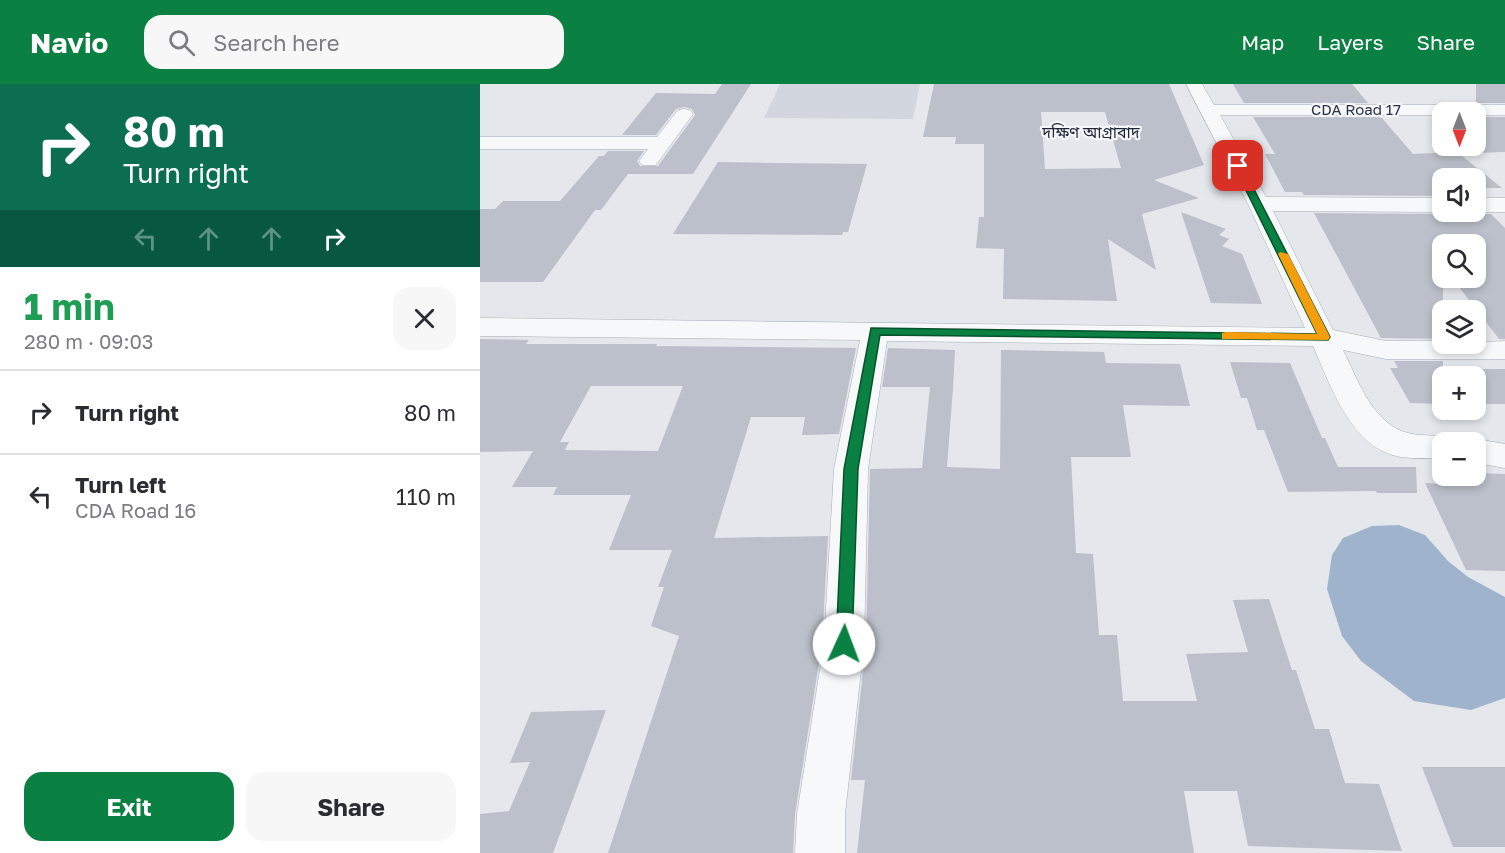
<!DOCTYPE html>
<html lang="en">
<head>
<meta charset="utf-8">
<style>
  body { margin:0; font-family:"Golos Text","Noto Sans Bengali",sans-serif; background:#f7f7f7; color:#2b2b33; height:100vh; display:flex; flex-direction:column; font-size:22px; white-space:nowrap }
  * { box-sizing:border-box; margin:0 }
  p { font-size:20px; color:#7c7c81 }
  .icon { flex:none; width:33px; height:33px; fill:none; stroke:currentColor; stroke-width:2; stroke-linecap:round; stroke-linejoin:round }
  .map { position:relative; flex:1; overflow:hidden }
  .side { display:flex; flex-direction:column; background:#fff; width:480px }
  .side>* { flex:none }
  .guide { background:#0b6e4f; color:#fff; overflow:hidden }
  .needle { width:39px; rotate:180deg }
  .tools { position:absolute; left:952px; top:18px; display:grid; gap:12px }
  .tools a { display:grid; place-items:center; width:54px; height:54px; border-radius:12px; background:#fff; box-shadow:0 3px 9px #0003; font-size:30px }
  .pin { position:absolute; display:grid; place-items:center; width:51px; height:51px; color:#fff; margin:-26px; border-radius:12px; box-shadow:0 3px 9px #0006 }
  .me { position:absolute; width:66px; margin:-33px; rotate:2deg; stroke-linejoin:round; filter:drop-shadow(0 0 4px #0008) }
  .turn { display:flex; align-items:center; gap:21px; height:126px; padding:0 24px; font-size:27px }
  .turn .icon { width:78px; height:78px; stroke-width:2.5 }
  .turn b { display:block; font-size:42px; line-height:51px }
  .lanes { display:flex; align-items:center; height:57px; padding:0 24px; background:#0003; justify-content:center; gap:30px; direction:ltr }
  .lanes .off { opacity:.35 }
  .round { display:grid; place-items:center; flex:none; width:63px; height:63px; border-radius:18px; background:#f7f7f7 }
  .overview { display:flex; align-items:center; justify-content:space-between; height:102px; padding:0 24px }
  h1 { font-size:36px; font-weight:700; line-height:45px; color:#1e9e55 }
  .primary-button { display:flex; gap:12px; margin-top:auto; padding:12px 24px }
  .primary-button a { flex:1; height:69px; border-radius:18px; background:#0b8043; color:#fff; font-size:24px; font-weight:700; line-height:69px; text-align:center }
  .primary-button a+a { background:#f7f7f7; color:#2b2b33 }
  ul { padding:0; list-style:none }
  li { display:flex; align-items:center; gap:18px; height:84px; padding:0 24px; border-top:2px solid #e1e1e2 }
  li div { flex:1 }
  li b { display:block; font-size:22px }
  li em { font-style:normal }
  header { display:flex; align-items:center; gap:36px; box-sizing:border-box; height:84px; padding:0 30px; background:#0b8043; color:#fff }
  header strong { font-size:28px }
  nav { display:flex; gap:33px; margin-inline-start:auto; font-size:21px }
  .search { width:420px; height:54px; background:#f7f7f7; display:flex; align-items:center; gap:15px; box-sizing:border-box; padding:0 21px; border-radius:18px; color:#7c7c81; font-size:22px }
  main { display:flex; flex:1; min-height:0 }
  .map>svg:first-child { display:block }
  .built { fill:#d2d6de }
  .water { fill:#9fb4cc }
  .building { fill:#bbc0ca; fill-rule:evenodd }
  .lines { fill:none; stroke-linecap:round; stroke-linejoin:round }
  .minor-casing { stroke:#a9aeb7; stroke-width:1 }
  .minor { fill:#f7f8fa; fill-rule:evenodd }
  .route { fill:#0b8043; stroke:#07532c; stroke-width:1.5 }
  .slow { fill:#f59e0b }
  .labels { text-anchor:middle; stroke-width:4.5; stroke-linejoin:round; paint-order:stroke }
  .far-street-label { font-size:15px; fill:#2b3445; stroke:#f4f6f9 }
  .far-neighbourhood-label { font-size:16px; fill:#1d2536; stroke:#f4f6f9 }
</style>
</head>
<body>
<header>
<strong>Navio</strong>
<div class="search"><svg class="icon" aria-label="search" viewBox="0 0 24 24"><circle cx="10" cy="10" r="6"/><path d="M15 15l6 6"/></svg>Search here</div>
<nav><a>Map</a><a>Layers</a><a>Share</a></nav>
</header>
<main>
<section class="side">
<div class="guide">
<div class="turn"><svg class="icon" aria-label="right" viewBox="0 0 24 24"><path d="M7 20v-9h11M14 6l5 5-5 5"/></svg><div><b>80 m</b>Turn right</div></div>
<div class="lanes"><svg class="icon off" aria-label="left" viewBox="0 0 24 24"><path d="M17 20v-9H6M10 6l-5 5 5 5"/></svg><svg class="icon off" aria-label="ahead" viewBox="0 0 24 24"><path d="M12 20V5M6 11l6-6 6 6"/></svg><svg class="icon off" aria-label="ahead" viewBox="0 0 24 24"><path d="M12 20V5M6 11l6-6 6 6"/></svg><svg class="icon" aria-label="right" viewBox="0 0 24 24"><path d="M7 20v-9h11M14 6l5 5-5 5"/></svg></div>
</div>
<div class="overview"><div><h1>1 min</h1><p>280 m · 09:03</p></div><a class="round"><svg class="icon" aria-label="close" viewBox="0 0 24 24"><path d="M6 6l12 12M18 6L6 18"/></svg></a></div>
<ul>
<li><svg class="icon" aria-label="right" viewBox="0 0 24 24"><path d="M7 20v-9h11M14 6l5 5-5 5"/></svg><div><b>Turn right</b></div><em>80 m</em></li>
<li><svg class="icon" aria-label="left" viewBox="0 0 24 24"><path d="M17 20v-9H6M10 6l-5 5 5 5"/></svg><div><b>Turn left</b><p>CDA Road 16</p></div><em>110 m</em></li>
</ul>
<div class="primary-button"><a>Exit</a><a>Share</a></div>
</section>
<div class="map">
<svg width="1025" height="769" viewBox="0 0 1025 769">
  <rect width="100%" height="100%" fill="#e4e7ec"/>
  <polygon class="built" points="300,0 440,0 433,35 284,34"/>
  <polygon class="water" points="919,441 945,451 968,477 988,493 1025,513 1025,614 991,626 934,617 881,577 862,552 847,505 852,471 863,454 892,442"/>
  <g class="building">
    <polygon points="242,0 271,0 213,90 148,90 121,126 115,126 63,198 0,198 0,125 15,125 23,117 80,117 119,72 124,72 128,67 164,67 157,77 160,82 178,82 215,31 212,25 204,23 196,25 176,51 142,51 176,9 235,10"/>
    <path d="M454,0H689L724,81L674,96L719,114L662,130L676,186L628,155L637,217L523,215L524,165L496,164L499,133H504V60H475L476,53H443ZM561,28H625L641,84L565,85Z"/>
    <polygon points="753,0 872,0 888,19 764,19"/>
    <rect x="996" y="0" width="29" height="19"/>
    <polygon points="773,33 901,33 933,70 977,68 1022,104 996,104 996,94 963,94 963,112 824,111 822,108 805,108 785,70 795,70"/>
    <polygon points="996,33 1025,33 1025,68 996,69"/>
    <polygon points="238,78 295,79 387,80 368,148 363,148 362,151 193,150"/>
    <polygon points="701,128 746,145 739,151 749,155 742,162 762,170 782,220 731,219"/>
    <polygon points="965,128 994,128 996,130 1011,130 1025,144 1025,255 1019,255 972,194 996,194 996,160 963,160 963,255 901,254 834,129 963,130"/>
    <path d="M0,255L49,256L46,260H177L176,262L376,264L359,350L322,351L325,333H271L234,454L348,452L342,560L315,730L313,769H128L199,552L171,542L184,503H178L192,466H129L151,411H73L77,403H32L53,367L0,368ZM111,302H203L178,367L85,366L89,358H80Z"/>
    <polygon points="408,264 475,266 473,304 468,304 473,304 467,383 520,385 521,266 624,268 626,279 700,280 710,322 643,321 651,373 591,373 596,469 613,470 619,551 637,551 643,617 717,617 706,570 768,568 753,516 789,515 812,586 816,586 835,645 849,645 865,699 899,700 922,767 768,762 757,707 704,707 714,769 377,769 385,696 371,696 386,560 390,385 442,384 450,303 402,303"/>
    <polygon points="914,277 963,277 963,285 1025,285 1025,320 996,320 996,292 963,292 963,320 930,319 910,284 918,284"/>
    <polygon points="750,278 810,279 842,354 845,354 858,383 936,383 937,409 897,409 896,407 808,408 784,346 777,346 767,314 761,314"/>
    <polygon points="996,389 1025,390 1025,487 986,486 945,399 992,402 987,392 996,392"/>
    <polygon points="126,626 73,769 0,769 0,730 29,727 50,678 30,679 51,628"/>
    <polygon points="942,683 1025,683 1025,763 973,763"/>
  </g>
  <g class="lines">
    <g class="minor-casing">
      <g id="minor">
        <path d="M706,0H722L734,21H1025V31H996V28H963V31H740L786,113L963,114V128L793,127L853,246L906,257H963V260L1025,257V275H906L863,266C877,294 893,341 928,349C943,353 959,350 974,354L977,358H963V375C949,374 935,375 921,373C871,365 851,302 833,262L407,257L388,385L384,560L365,730V769H315L317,730L344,560L354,385L380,256L0,252V234L825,244L768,120Z"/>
        <polygon points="204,25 210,26 213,30 176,81 162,81 159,77 168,65 0,65 0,53 177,53 198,26"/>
        <rect x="996" y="114" width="29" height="14"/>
        <polygon points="996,355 1025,360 1025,384 996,379 996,358 985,358"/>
      </g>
    </g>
    <use href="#minor" class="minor"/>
  </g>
  <polygon class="route" points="758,80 762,82 850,253 848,256 400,251 378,385 372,560 370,566 364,568 358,566 356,560 364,385 391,244 837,250 754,82"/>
  <polygon class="slow" points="800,168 808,170 850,253 848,256 742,255 742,249 746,248 837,250 798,170"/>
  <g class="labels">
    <g class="far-street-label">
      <text x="876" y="31">CDA Road 17</text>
    </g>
    <g class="far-neighbourhood-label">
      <text x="611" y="54">দক্ষিণ আগ্রাবাদ</text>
    </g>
  </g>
</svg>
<div class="tools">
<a><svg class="needle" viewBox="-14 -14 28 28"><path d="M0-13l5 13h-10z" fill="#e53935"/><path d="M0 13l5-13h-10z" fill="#7c7c81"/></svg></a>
<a><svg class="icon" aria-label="sound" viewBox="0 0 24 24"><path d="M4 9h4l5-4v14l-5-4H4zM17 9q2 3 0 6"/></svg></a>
<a><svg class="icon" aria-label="search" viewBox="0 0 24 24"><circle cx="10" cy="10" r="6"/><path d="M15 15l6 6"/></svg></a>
<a><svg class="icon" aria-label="layers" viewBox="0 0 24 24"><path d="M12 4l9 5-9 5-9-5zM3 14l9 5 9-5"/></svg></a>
<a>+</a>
<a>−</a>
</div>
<div class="pin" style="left:758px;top:82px;background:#d93025"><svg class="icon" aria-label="arrive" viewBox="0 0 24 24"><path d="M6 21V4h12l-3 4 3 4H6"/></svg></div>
<svg class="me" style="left:364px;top:560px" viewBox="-20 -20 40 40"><circle r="19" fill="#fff"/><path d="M0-13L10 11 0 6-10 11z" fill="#0b8043"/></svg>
</div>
</main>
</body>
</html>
